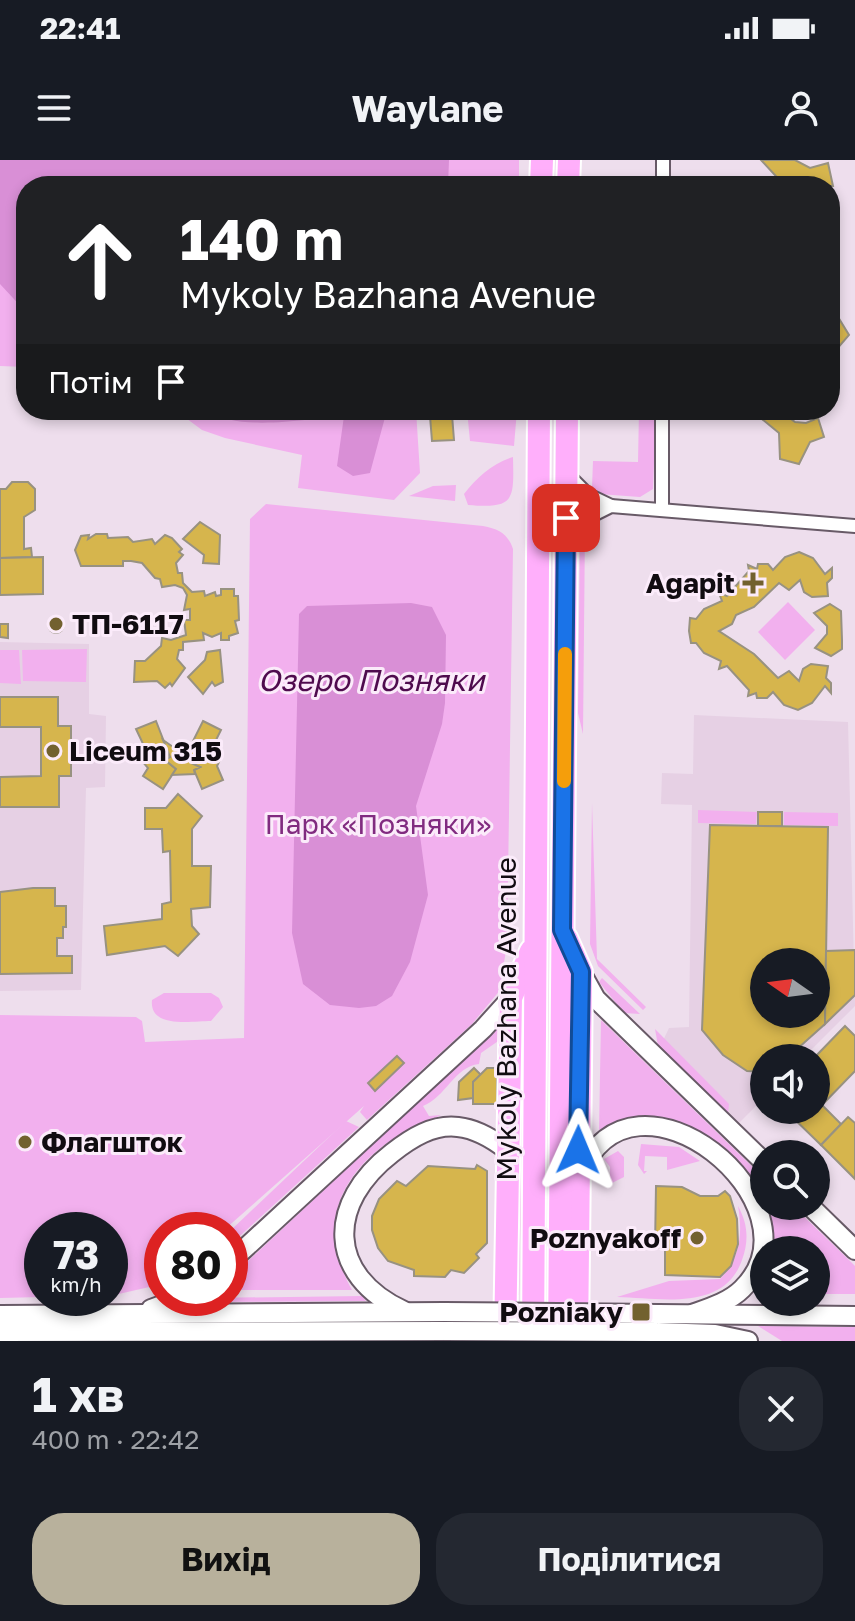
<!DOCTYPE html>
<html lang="uk">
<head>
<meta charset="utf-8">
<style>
  body { margin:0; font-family:"Golos Text",sans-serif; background:#242831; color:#f1f3f6; height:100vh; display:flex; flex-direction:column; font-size:30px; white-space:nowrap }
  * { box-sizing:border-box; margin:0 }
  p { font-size:26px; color:#9ea1a6 }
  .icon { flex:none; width:44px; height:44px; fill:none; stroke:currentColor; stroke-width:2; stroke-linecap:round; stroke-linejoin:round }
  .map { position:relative; height:1181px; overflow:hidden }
  .panel { display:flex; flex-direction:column; background:#171b24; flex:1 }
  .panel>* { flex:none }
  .top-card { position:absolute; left:16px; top:16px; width:824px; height:244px; border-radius:32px; box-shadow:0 4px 12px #0003; background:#202124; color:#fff; overflow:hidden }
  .needle { width:52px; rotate:284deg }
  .controls { position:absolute; left:750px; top:788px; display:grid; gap:16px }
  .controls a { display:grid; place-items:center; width:80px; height:80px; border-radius:50%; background:#171b24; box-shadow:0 4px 12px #0003; font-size:40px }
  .speed { position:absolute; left:24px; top:1052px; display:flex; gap:16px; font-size:40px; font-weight:700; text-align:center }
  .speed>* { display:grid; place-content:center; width:104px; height:104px; border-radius:50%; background:#171b24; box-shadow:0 4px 12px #0003; line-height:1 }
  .speed small { font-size:20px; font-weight:400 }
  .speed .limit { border:12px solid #d22; background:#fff; color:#111 }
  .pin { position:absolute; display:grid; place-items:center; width:68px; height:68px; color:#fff; margin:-34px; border-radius:16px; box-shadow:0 4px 12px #0006 }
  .me { position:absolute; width:88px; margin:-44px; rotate:1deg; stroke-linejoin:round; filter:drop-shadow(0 0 6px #0008) }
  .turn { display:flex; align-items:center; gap:28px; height:168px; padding:0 32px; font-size:36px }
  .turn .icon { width:104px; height:104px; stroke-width:2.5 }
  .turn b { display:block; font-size:56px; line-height:68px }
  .then { display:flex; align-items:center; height:76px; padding:0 32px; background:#0003; gap:16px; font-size:30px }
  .round { display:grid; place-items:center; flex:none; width:84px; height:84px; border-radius:32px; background:#242831 }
  .head { display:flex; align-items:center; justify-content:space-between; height:136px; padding:0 32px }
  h1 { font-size:48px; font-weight:700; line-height:60px }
  .cta { display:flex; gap:16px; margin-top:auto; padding:16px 32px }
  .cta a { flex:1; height:92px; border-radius:32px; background:#b8b19c; color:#111; font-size:32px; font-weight:700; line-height:92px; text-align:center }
  .cta a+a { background:#242831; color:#f1f3f6 }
  .status { display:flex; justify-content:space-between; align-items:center; height:56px; padding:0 40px; background:#171b24; direction:ltr }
  .status svg { height:22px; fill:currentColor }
  header { display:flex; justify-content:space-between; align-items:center; height:104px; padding:0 32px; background:#171b24; font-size:36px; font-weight:700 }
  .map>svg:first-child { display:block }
  .built { fill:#e6d0e4; fill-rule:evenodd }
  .green { fill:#f2b0ee }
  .water { fill:#d98fd6 }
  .building { fill:#d6b54d; stroke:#989281; stroke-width:2; fill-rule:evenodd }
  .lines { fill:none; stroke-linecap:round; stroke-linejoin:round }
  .street-casing { stroke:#685a67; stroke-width:16 }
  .secondary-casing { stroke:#685a67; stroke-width:22 }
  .highway-casing { stroke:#fff; stroke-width:26 }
  .street { stroke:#fff; stroke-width:12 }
  .secondary { stroke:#fff; stroke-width:18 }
  .highway { stroke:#ffaffb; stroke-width:22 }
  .secondary-bridge-casing { stroke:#685a67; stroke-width:22; stroke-linecap:butt }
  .secondary-bridge { stroke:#fff; stroke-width:18 }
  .route-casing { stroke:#114b97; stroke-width:20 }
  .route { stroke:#1a73e8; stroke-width:14 }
  .slow { stroke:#f59e0b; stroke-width:14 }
  .poi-dot { fill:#72612f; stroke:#fbebfa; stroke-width:3 }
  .labels { text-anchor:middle; stroke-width:6; stroke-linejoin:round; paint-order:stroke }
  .poi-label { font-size:28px; font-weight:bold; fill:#110c11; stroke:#fbebfa; text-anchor:end }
  .park-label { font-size:28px; fill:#812b80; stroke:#fbebfa }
  .street-label { font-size:28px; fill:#110c11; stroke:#fbebfa }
  .water-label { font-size:30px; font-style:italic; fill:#4f0b4e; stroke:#fbebfa }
</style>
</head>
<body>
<div class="status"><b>22:41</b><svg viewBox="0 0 49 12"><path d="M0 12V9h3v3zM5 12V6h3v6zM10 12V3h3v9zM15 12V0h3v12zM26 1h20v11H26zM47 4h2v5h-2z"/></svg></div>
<header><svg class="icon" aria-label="menu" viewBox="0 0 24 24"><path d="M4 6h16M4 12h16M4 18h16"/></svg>Waylane<svg class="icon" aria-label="person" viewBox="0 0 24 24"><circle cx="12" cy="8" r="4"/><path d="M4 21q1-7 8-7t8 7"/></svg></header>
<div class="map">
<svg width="855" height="1181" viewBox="0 0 855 1181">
  <rect width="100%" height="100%" fill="#eedeed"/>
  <g class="built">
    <polygon points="0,482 89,484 89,554 106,556 105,627 86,628 81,830 0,831"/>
    <path d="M694,555L848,562L855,846L803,898H764V938L738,964L660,887L669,868L689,867L692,645L661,644L662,613L693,614ZM764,802H816V854H764Z"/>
  </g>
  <g class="green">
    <polygon points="0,0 519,0 519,26 26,26 26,207 0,206"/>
    <polygon points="175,250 416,250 420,313 394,340 298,328 302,295 225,278 202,270"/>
    <polygon points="467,250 517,250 514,286 470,281"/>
    <polygon points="639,250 656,250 653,329 640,337 599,334 592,327 593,301 638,302"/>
    <path d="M513,297C514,340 515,349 468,345L464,334C476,318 493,303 513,297Z"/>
    <polygon points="456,325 455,341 409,336 433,326"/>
    <path d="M266,344L483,366C499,369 508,374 513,389L507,785L501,820L508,814L511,817L472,864L367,960L360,952L364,946L224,1070H162V1123L158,1125L110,1136V1070H42V1137L0,1138V855L136,857L142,861L145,882L244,878L250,359Z"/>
    <polygon points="585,367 583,574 578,553 580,377"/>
    <polygon points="788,442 815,470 785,500 758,472"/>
    <polygon points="87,489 86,522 23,521 22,490"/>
    <polygon points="0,490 19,490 21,524 0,523"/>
    <polygon points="592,643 597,799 646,847 643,850 598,806 590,784"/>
    <polygon points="698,650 757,652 756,664 698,663"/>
    <polygon points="784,652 838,653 838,666 784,665"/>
    <polygon points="602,818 640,854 624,853 599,822"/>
    <path d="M164,833H211L219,838L223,847L211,861C192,861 149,869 152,840Z"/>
    <polygon points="525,837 519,1135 512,1135 522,839"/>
    <path d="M505,860L504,877L481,893L479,904C454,907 446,937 423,946L429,956L441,955C430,961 418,963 407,970C342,1008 314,1061 352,1130H230V1118Z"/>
    <path d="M601,860L764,1018V1041C733,978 667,940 599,970Z"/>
    <polygon points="655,869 729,944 728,954 658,886"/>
    <polygon points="346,961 359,967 230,1085 230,1071"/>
    <polygon points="641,984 679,987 700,1001 667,1010 667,997 645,996 644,1011 647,1011 644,1014 638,1005"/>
    <polygon points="618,991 624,997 624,1017 610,1024 610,1007 604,999"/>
    <path d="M738,1046C748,1064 749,1081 742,1100C724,1152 660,1138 617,1137L669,1121L720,1119C740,1098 743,1075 738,1046Z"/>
    <polygon points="766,1046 793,1046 847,1098 855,1106 855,1134 816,1134 816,1090 770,1090 771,1069"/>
    <polygon points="362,1136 366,1141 197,1142 205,1138"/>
    <polygon points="758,1166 855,1167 855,1181 782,1181"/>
  </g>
  <g class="water">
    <polygon points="0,0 449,0 448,26 26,26 26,152 0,124"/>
    <path d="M211,250H387L370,313L353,316L337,306L344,256C313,258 233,273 211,250Z"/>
    <polygon points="411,443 432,447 446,475 445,543 442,564 416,646 428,735 410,802 392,836 376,846 359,848 330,845 303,824 292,773 299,454 307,446"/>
  </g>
  <g class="building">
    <polygon points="761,0 795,0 810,8 828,3 833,26 785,26"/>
    <polygon points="830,134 836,136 835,152 849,175 837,189 830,184"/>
    <polygon points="751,250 779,250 795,262 806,263 818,258 824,277 810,282 799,304 780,299 779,273"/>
    <polygon points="452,255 454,280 432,281 430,256"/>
    <polygon points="12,322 28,322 35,329 35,350 24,357 24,389 31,388 32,397 0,398 0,329 6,329"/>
    <polygon points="200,362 220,375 219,404 203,403 204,395 183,379"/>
    <polygon points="96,374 107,374 108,378 128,377 133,382 152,379 155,384 165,375 172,378 182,389 179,392 183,395 176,403 178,413 182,413 183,423 192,432 204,431 205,436 215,432 216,436 221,435 221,429 234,429 234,436 238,436 239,460 235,461 238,473 229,476 229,480 221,480 221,473 212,477 203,473 204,480 183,482 183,490 179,490 177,499 185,508 172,526 170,523 165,528 157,521 134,522 135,501 145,501 161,486 162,478 171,480 186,475 184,460 190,460 190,449 184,450 187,435 183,428 175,425 162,427 160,419 155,418 142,403 131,401 123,401 123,406 81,406 75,390 81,376 89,375 88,379"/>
    <polygon points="799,392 813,398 825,414 832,408 832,418 827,423 828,436 812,437 804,432 800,420 789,430 779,423 754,447 736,455 732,464 719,471 754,494 778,518 789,511 799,521 803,509 811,504 828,506 826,518 831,523 831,533 825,526 812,543 798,550 784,545 773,532 767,538 757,538 756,533 748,536 749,530 727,506 719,509 721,501 704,493 696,483 691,483 689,471 690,458 696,459 704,449 722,441 719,433 727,436 749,411 748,405 757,409 758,404 768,404 773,410 785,397"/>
    <polygon points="43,397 43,434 0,435 0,398"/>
    <polygon points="830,444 841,451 842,480 842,489 831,496 815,488 827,474 827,466 814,453"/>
    <circle cx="56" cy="465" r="8"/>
    <polygon points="0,464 8,464 8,478 0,477"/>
    <polygon points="220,490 223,522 215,526 212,522 203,534 188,517 205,500 207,492"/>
    <polygon points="0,537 58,537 58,566 71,566 71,616 59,616 59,647 0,647 0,617 41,616 41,567 0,567"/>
    <polygon points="156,561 170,597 165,600 176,609 163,629 143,616 148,608 137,595 145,588 136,569"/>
    <polygon points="203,561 221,570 211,590 222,596 217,606 223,620 202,629 194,610 200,607 191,603 199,587 192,583"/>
    <polygon points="163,580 176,589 192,583 199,587 191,603 200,607 194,610 195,614 172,615 176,609 165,600 170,597"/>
    <polygon points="178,634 202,656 192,669 192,706 211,706 210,747 191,749 192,766 199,774 178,796 165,786 107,795 104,766 162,759 162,744 171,742 170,691 163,692 162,669 145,669 145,648 166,648"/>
    <rect x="758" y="652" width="24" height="14"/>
    <path d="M710,665L828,667L825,864L787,898H764V912L747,911L723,895L702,870ZM764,802H816V854H764Z"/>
    <polygon points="33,728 55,728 55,746 66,746 66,767 63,767 63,778 57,778 57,796 72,796 72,813 0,814 0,732"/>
    <polygon points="855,790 855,835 825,864 826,791"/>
    <polygon points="845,866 855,876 855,911 822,945 841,964 821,985 785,950 816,950 814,898"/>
    <polygon points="397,896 404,903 375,931 368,923"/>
    <polygon points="474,908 481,915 473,922 473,938 458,940 459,922"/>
    <polygon points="487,908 497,908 497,944 473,944 473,922"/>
    <polygon points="848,957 855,963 855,1019 821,985"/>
    <polygon points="477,1005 487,1011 487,1083 476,1094 479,1098 464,1113 451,1110 445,1117 414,1116 414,1110 388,1101 378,1088 372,1070 372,1056 379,1039 397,1021 406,1026 428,1006 475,1009"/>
    <polygon points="656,1026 682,1027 700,1036 718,1036 725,1031 730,1036 737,1059 738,1084 731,1106 720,1117 665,1115 665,1088 655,1087"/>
  </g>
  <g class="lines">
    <g class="street-casing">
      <g id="street">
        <polyline points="663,26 663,0"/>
        <polyline points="566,313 588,335 611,346"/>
        <polyline points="662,349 662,250"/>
        <polyline points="567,378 581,361 611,346 855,366"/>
      </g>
    </g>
    <g class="secondary-casing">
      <g id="secondary">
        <polyline points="581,812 596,839 764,1002"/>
        <path d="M580,1015C632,885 828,1045 742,1129C729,1142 709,1148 692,1154"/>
        <polyline points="810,1046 855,1090"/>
        <polyline points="230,1102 483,869 511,838"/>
        <polyline points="151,1149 181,1138"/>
        <path d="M404,1151C326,1115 327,1043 392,993C411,978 433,964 458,967C477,969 493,979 507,990"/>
        <polyline points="658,1154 855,1156"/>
        <polyline points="0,1155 444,1152"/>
        <polyline points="0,1172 444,1171"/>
        <polyline points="657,1172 715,1174 748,1181"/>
      </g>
    </g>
    <g class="highway-casing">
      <g id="highway">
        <polyline points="541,26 542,0"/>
        <polyline points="568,26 569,0"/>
        <polyline points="566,778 581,812 577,1181"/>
        <polyline points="505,1181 511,838 531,791"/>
        <polyline points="533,1181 539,250"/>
        <polyline points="559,1181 567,250"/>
      </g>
    </g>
    <use href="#street" class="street"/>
    <use href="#secondary" class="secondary"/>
    <use href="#highway" class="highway"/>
    <g class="secondary-bridge-casing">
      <g id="secondary-bridge">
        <polyline points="444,1152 658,1154"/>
        <polyline points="444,1171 657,1172"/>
      </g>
    </g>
    <use href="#secondary-bridge" class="secondary-bridge"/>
  </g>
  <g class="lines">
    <g class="route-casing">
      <polyline id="route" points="566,358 562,770 581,812 578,990"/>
    </g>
    <use href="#route" class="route"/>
    <polyline class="slow" points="564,621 565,494"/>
  </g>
  <g class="poi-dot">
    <path d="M749 411h8v8h8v8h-8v8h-8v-8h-8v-8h8z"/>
    <circle cx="56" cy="464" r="8"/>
    <circle cx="53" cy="591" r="8"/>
    <circle cx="25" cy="982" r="8"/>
    <circle cx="697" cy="1078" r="8"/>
    <rect x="631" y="1142" width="20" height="20" rx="4"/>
  </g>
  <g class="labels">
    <g class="poi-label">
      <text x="735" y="433">Agapit</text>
      <text x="72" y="474" text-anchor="start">ТП-6117</text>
      <text x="69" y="601" text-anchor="start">Liceum 315</text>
      <text x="41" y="992" text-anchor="start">Флагшток</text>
      <text x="681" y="1088">Poznyakoff</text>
      <text x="623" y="1162">Pozniaky</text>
    </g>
    <g class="park-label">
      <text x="378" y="674">Парк «Позняки»</text>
    </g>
    <g class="street-label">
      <text transform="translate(506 859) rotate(-90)" y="10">Mykoly Bazhana Avenue</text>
    </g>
    <g class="water-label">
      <text x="371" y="531">Озеро Позняки</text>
    </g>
  </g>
</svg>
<div class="controls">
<a><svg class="needle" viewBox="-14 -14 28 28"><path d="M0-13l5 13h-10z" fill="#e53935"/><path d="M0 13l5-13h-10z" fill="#9ea1a6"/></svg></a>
<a><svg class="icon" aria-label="sound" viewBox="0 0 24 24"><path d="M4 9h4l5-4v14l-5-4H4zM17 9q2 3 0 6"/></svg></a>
<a><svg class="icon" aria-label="search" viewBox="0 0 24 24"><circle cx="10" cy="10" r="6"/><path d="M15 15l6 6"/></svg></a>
<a><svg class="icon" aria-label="layers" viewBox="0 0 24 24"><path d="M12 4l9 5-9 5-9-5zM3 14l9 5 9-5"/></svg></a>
</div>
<div class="speed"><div>73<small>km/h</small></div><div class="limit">80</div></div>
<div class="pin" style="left:566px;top:358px;background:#d93025"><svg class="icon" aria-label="arrive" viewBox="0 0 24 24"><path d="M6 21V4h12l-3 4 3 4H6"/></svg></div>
<svg class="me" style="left:578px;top:990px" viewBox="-20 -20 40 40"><path d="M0-17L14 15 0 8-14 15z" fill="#1a73e8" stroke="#fff" stroke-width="4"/></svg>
<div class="top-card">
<div class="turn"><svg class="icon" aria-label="ahead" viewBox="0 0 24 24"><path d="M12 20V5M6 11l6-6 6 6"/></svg><div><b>140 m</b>Mykoly Bazhana Avenue</div></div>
<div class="then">Потім<svg class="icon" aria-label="arrive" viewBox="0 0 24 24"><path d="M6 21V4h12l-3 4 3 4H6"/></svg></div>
</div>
</div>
<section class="panel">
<div class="head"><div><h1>1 хв</h1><p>400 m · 22:42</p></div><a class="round"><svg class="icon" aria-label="close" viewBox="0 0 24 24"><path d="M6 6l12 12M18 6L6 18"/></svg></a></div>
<div class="cta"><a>Вихід</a><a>Поділитися</a></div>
</section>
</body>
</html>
